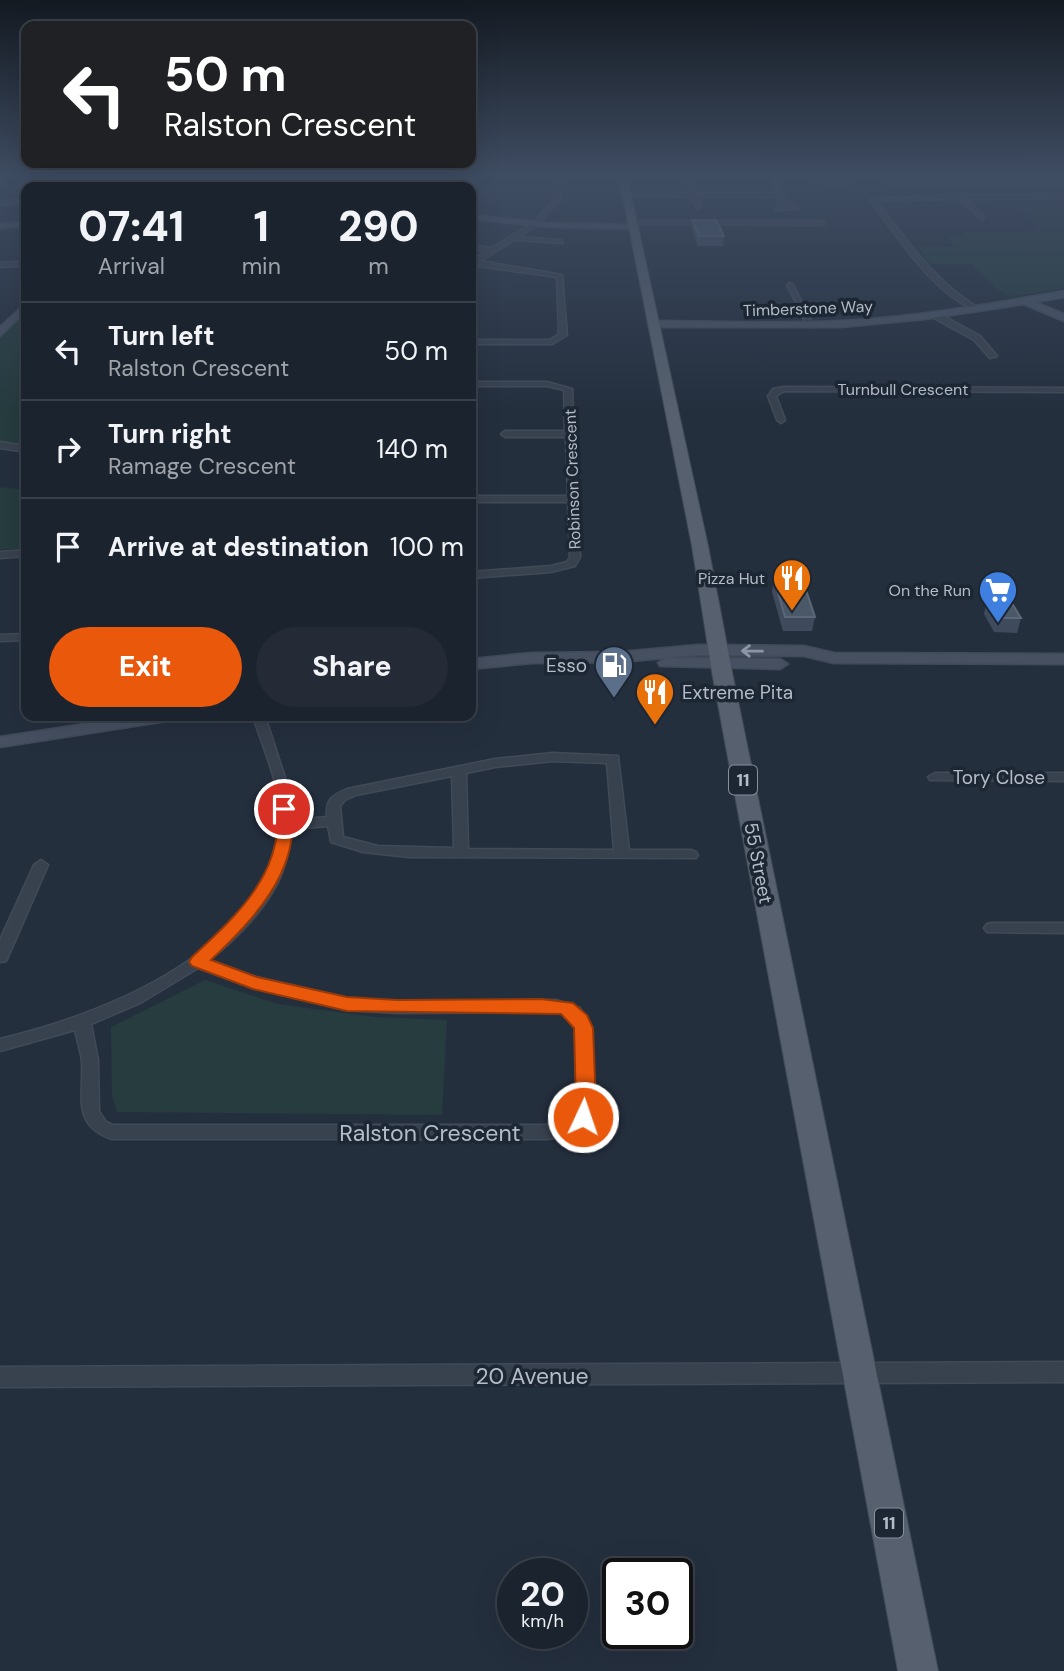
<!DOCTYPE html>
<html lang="en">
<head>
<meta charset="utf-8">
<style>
  body { margin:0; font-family:"DM Sans",sans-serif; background:#242b36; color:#f1f3f6; height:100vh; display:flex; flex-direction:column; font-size:26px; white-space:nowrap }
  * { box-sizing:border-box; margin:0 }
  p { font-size:23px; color:#a0a4aa }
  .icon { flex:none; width:38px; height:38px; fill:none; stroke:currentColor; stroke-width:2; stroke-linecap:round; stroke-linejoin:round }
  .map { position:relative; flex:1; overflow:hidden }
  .panel { position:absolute; left:21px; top:182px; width:455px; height:539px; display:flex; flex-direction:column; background:#1b232e; border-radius:14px; box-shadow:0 7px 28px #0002,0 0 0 2px #39404a }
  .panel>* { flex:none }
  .hud { position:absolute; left:21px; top:21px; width:455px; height:147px; border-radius:14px; box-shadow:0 7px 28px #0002,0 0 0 2px #39404a; background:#202124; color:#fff; overflow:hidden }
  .speed { position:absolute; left:497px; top:1558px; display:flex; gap:14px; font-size:35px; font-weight:700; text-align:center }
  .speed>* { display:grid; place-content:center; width:91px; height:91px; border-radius:50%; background:#1b232e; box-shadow:0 7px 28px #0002,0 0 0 2px #39404a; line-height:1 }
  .speed small { font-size:18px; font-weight:400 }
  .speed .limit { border:4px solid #111; border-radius:10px; background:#fff; color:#111 }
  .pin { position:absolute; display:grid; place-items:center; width:60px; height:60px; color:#fff; margin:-30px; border:4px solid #fff; border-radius:50%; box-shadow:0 2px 7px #0007 }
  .me { position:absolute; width:77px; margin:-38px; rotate:3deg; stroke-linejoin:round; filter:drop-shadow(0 0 5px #0008) }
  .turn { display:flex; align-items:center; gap:24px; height:147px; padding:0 28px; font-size:32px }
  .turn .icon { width:91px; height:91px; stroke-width:2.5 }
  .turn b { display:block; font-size:49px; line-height:60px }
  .eta { display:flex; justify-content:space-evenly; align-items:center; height:119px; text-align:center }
  .eta b { font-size:42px; font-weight:800; line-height:49px }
  .action { display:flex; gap:14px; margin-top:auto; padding:14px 28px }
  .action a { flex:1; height:80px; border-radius:42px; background:#ea580c; color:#fff; font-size:28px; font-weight:800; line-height:80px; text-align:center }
  .action a+a { background:#242b36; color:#f1f3f6 }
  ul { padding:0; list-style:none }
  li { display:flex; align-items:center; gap:21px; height:98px; padding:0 28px; border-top:2px solid #39404a }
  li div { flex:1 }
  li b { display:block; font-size:26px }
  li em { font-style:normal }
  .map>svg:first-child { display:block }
  .green { fill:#263c3f }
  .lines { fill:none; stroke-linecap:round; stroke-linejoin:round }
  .street-casing { stroke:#414a57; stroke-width:3 }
  .secondary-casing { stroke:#414a57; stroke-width:3 }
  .primary-casing { stroke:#414a57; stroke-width:2 }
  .street { fill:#38414e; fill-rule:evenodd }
  .secondary { fill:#465061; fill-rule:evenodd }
  .primary { fill:#56606e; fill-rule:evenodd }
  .wall { fill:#3f4b5c }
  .building { fill:#4b5868; stroke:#5c6777; stroke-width:2 }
  .oneway { stroke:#8e96a5 }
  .route { fill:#ea580c; stroke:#983908; stroke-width:2 }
  .labels { text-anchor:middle; stroke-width:7; stroke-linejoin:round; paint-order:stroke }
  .far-street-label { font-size:16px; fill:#b4bcc9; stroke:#1d2633 }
  .far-poi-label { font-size:16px; fill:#b4bcc9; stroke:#1d2633; text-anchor:end }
  .shield { fill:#1d2633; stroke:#878f9c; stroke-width:2 }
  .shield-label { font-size:18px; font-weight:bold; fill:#b4bcc9 }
  .poi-label { font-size:19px; fill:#b4bcc9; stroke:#1d2633; text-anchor:end }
  .street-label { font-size:19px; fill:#b4bcc9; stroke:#1d2633 }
  .near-street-label { font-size:23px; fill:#b4bcc9; stroke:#1d2633 }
</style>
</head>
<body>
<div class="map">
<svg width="1064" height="1671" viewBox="0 0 1064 1671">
  <rect width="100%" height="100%" fill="#242f3e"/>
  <g class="green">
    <polygon points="193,177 244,177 237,187 184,187"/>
    <polygon points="880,177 1064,177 1064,186 887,188"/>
    <polygon points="1020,207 1064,207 1064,288 1010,297 994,287 971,264 930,264 918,247 955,247 946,236 966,236 963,232 1029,232 1037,227"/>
    <polygon points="20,313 26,313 26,449 0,445 0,333"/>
    <polygon points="0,487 26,490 26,548 0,550"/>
    <polygon points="205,980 277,1004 375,1017 447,1020 442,1115 117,1112 112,1096 111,1027"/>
  </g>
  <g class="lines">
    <g class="street-casing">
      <g id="street">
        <polygon points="62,177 68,177 56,187 50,187"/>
        <polygon points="145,177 151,177 139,187 133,187"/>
        <polygon points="358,177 449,185 452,187 282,178"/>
        <polygon points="470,177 476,177 474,191 471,193 471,187 469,187"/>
        <polygon points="554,177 560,177 561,199 537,225 519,237 561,240 563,243 514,240 480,261 562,275 567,335 552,344 471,344 471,340 550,340 559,334 557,277 471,265 471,261 487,251 471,249 471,245 492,248 533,223 555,199"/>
        <polygon points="684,177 690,177 696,193 777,193 772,186 776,177 782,177 778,186 787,202 799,209 776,210 777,204 782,202 778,197 697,197 701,207 698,209 691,197 625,195 690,193"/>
        <polygon points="801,177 820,177 849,182 834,186"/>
        <polygon points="979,177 1019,181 1064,181 1064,185 1019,185"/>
        <path d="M960,194H1064V198L966,199L984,217L982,220L960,199L876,201C907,240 935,283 979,308L977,311C932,293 898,237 869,199Z"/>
        <polygon points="26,199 26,203 0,205 0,201"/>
        <polygon points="633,221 822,221 825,223 822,225 631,224"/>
        <polygon points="26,261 26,265 0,267 0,263"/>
        <polygon points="790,283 793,285 814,327 807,325 787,285"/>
        <polygon points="932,313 938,313 980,336 997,356 990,358 974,340 932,317"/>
        <polygon points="471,382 547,382 572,389 580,557 575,566 551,572 471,578 471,572 551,566 567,562 570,557 568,502 475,502 471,500 475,496 568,496 566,437 505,437 501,434 505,431 565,431 564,390 547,386 471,386"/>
        <polygon points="784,387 1064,388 1064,392 784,391 776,396 785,420 781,423 777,420 768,396 773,389"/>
        <polygon points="0,442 26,446 26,452 0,448"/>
        <polygon points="26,550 26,556 0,558 0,552"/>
        <polygon points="26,634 26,640 0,641 0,635"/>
        <path d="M253,716H265L287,784L293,820L327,817C326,799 331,796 347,789L495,759L553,753L618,756L629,850H691L696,852L698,855L696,858L409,857L363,852L331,842L328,826L292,829C290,841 288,855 284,867C273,902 237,939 209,960L256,977L347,998L397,1001L556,1000L580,1008L591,1028L595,1105L592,1117L589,1122L570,1136L547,1139H112C71,1125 84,1096 82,1062C81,1051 77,1040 75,1030L0,1051V1039C107,1013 266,952 279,825C283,789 263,749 253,716ZM553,761L607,763L614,850L468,849L466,773L495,767ZM452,776L454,848L378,846L343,837L340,806L345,800L356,795ZM198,968L253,988L347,1010L397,1013L555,1012L568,1016L575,1028L577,1105C573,1120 561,1124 547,1125H113L106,1122L99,1111L98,1060L91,1024L140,1003Z"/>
        <polygon points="935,773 1064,773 1064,781 930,780 928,777"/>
        <polygon points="41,860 48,865 8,957 6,961 0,962 0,940 34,865"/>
        <polygon points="992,923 1064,923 1064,933 987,932 984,928 987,924"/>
        <polygon points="1064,1362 1064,1382 0,1387 0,1367"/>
      </g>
    </g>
    <g class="secondary-casing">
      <g id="secondary">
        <polygon points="281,177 289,177 283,187 275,187"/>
        <polygon points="471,215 548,223 634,225 638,227 634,229 548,227 471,219"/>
        <polygon points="26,222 26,226 0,228 0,224"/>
        <path d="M1064,291V297L1035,302L1064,314V321L1024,304L925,319L841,327H653L648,324L653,321C716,321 778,324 841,321C916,317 990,304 1064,291Z"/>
        <polygon points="26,303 26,311 0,336 0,327"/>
        <polygon points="698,645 804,646 834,653 1064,654 1064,664 834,663 804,656 698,655 620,662 532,663 471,669 471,659 532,653 620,652"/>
        <polygon points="666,658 780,659 788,664 780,669 660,666 658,663"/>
        <polygon points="136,716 176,716 167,721 0,747 0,737"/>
      </g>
    </g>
    <g class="primary-casing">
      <polygon id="primary" points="619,177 627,177 708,546 732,672 938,1671 898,1671 712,672 692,546"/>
    </g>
    <use href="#street" class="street"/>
    <use href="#secondary" class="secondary"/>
    <use href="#primary" class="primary"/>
  </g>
  <g class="wall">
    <polygon points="692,220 724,236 723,246 698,246 692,229"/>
    <polygon points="774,578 815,617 812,631 783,631 772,592"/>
    <polygon points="987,600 1021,618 1017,633 994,632 984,614"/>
  </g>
  <g class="building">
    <polygon points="692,220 716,220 724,236 699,236"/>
    <polygon points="774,578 802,578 815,617 785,617"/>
    <polygon points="987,600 1010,600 1021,618 997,618"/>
  </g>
  <defs><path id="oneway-shaft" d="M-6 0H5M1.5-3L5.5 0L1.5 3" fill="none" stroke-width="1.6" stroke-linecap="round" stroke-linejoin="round" transform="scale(1.75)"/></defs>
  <use class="oneway" href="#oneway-shaft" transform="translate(752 651) rotate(-179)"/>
  <linearGradient id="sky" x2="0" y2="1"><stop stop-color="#141a22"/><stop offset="0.43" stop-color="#3f4d63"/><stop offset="1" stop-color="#3f4d63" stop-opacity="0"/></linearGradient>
  <rect width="1064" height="411" fill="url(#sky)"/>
  <path class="route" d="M284,804L292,809C300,872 253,920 211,960L257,977L347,997L397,1000L541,999L573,1003L587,1015L593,1028L596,1105L591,1122L583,1125L576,1122L573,1117L576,1105L574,1028L561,1014L347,1011L253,989L192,966L189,962L192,957C234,918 284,874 277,809Z"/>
  <defs>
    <g id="restaurant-pin" transform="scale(2.0125)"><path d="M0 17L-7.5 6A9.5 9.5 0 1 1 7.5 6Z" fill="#e8710a" stroke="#1d2633"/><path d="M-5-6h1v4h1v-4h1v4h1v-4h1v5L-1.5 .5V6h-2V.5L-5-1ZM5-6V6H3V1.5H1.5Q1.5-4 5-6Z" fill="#fff"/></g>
    <g id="supermarket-pin" transform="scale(2.0125)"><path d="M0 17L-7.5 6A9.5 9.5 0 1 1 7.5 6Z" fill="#3f7fe0" stroke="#1d2633"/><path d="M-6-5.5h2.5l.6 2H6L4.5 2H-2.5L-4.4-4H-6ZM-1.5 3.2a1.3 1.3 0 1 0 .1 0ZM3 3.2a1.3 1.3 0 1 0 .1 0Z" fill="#fff"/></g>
    <g id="fuel-pin" transform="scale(2.0125)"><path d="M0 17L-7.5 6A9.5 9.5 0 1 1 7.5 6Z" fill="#5c6f8a" stroke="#1d2633"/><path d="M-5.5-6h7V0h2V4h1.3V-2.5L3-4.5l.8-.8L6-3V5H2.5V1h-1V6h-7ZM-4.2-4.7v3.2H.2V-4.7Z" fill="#fff"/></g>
  </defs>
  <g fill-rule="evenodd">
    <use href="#restaurant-pin" x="792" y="578"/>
    <use href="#supermarket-pin" x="998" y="590"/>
    <use href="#fuel-pin" x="614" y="665"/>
    <use href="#restaurant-pin" x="655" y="692"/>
  </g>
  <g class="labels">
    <g class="far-street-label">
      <text transform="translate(808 308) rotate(-2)" y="6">Timberstone Way</text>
      <text x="903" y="395">Turnbull Crescent</text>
      <text transform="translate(572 479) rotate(-92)" y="6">Robinson Crescent</text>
    </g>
    <g class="far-poi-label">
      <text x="765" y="584">Pizza Hut</text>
      <text x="971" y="596">On the Run</text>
    </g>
    <g class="shield">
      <rect x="729" y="765.5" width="28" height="29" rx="5"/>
      <rect x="875" y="1508.5" width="28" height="29" rx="5"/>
    </g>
    <g class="shield-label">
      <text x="743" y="786">11</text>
      <text x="889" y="1529">11</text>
    </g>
    <g class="poi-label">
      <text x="587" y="672">Esso</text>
      <text x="682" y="699" text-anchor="start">Extreme Pita</text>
    </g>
    <g class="street-label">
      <text x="999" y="784">Tory Close</text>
      <text transform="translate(759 863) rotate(79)" y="7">55 Street</text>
    </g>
    <g class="near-street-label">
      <text x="430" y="1141">Ralston Crescent</text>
      <text x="532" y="1384">20 Avenue</text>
    </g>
  </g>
</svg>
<div class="speed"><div>20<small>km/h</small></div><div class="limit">30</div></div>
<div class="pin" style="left:284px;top:809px;background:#d93025"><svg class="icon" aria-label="arrive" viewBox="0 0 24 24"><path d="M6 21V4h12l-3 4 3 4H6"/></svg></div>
<svg class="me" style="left:583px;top:1117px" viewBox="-20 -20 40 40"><circle r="17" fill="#ea580c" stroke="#fff" stroke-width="3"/><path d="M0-11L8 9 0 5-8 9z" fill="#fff"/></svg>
<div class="hud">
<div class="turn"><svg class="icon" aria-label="left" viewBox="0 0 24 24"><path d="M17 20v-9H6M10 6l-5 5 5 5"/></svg><div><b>50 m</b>Ralston Crescent</div></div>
</div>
<section class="panel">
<div class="eta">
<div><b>07:41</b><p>Arrival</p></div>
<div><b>1</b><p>min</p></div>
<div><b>290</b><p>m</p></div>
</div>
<ul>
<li><svg class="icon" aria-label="left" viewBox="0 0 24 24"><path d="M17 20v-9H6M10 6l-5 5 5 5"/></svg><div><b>Turn left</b><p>Ralston Crescent</p></div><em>50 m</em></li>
<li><svg class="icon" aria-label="right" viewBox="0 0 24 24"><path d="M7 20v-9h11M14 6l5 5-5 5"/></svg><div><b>Turn right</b><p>Ramage Crescent</p></div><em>140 m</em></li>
<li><svg class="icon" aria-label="arrive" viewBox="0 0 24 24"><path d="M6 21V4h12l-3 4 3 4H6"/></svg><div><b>Arrive at destination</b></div><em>100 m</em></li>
</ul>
<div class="action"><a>Exit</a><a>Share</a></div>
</section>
</div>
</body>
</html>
